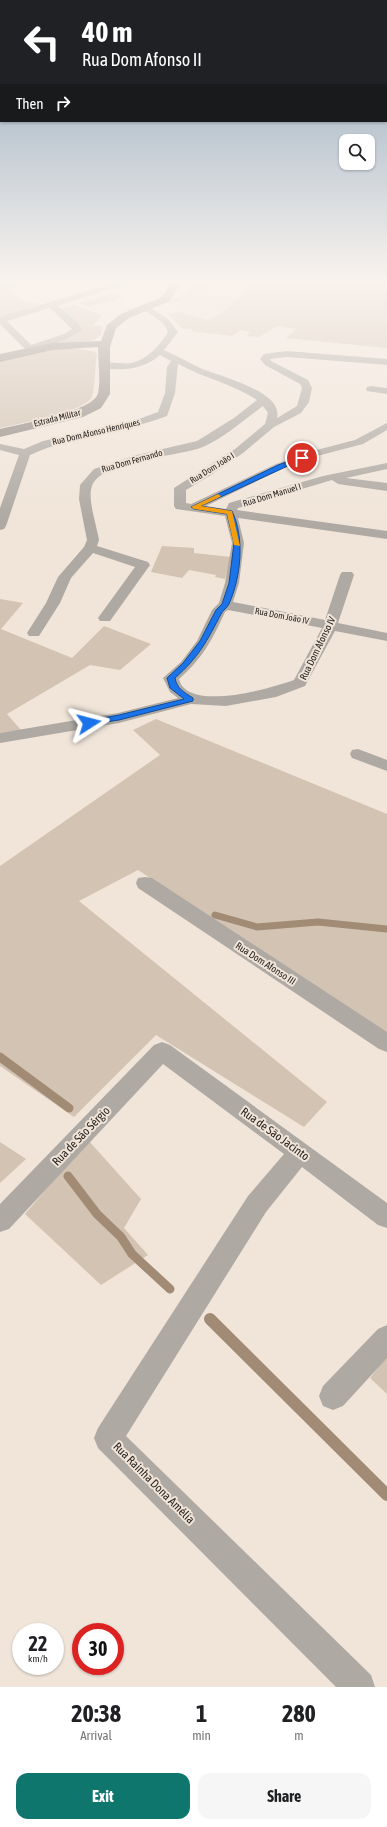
<!DOCTYPE html>
<html lang="en">
<head>
<meta charset="utf-8">
<style>
  body { margin:0; font-family:"Asap Condensed",sans-serif; background:#f6f6f6; color:#202124; height:100vh; display:flex; flex-direction:column; font-size:15px; white-space:nowrap }
  * { box-sizing:border-box; margin:0 }
  p { font-size:13px; color:#757577 }
  .icon { flex:none; width:22px; height:22px; fill:none; stroke:currentColor; stroke-width:2; stroke-linecap:round; stroke-linejoin:round }
  .map { position:relative; height:1687px; overflow:hidden }
  .sheet { display:flex; flex-direction:column; background:#fff; flex:1 }
  .sheet>* { flex:none }
  .hud { position:absolute; left:0px; top:0px; width:387px; height:122px; box-shadow:0 1px 3px #0004; background:#202124; color:#fff; overflow:hidden }
  .tools { position:absolute; left:339px; top:134px; display:grid; gap:8px }
  .tools a { display:grid; place-items:center; width:36px; height:36px; border-radius:8px; background:#fff; box-shadow:0 1px 3px #0004; font-size:20px }
  .speed { position:absolute; left:12px; top:1623px; display:flex; gap:8px; font-size:20px; font-weight:700; text-align:center }
  .speed>* { display:grid; place-content:center; width:52px; height:52px; border-radius:50%; background:#fff; box-shadow:0 1px 3px #0004; line-height:1 }
  .speed small { font-size:10px; font-weight:400 }
  .speed .limit { border:6px solid #d22; background:#fff; color:#111 }
  .pin { position:absolute; display:grid; place-items:center; width:34px; height:34px; color:#fff; margin:-17px; border:2px solid #fff; border-radius:50%; box-shadow:0 1px 4px #0007 }
  .me { position:absolute; width:44px; margin:-22px; rotate:81deg; stroke-linejoin:round; filter:drop-shadow(0 0 3px #0008) }
  .turn { display:flex; align-items:center; gap:14px; height:84px; padding:0 16px; font-size:18px }
  .turn .icon { width:52px; height:52px; stroke-width:2.5 }
  .turn b { display:block; font-size:28px; line-height:34px }
  .then { display:flex; align-items:center; height:38px; padding:0 16px; background:#0003; gap:8px; font-size:15px }
  .eta { display:flex; justify-content:space-evenly; align-items:center; height:68px; text-align:center }
  .eta b { font-size:24px; font-weight:700; line-height:28px }
  .cta { display:flex; gap:8px; margin-top:auto; padding:8px 16px }
  .cta a { flex:1; height:46px; border-radius:12px; background:#0f766e; color:#fff; font-size:16px; font-weight:700; line-height:46px; text-align:center }
  .cta a+a { background:#f6f6f6; color:#202124 }
  .map>svg:first-child { display:block }
  .built { fill:#eddbc9 }
  .green { fill:#d3c3b3 }
  .lines { fill:none; stroke-linecap:round; stroke-linejoin:round }
  .stream-far2 { stroke:#a28b74; stroke-width:7 }
  .stream-far1 { stroke:#a28b74; stroke-width:9 }
  .stream { stroke:#a28b74; stroke-width:12 }
  .street { fill:#afa9a4; fill-rule:evenodd }
  .secondary { fill:#938b84; fill-rule:evenodd }
  .route { fill:#1a73e8; stroke:#114b97 }
  .slow { fill:#f59e0b }
  .labels { text-anchor:middle; stroke-width:4; stroke-linejoin:round; paint-order:stroke }
  .far-street-label { font-size:9px; fill:#2a2521; stroke:#f1e5d9 }
  .street-label { font-size:10px; fill:#2a2521; stroke:#f1e5d9 }
  .near-street-label { font-size:12px; fill:#2a2521; stroke:#f1e5d9 }
</style>
</head>
<body>
<div class="map">
<svg width="387" height="1687" viewBox="0 0 387 1687">
  <rect width="100%" height="100%" fill="#f1e5d9"/>
  <polygon class="built" points="222,283 247,288 224,311 209,320 187,315 170,304"/>
  <g class="green">
    <polygon points="190,283 387,283 387,348 286,338 296,329 278,326 258,337 247,336 250,332 241,330 232,336 190,331 193,329 183,329 168,314 180,312 187,315 209,320 224,311 247,288 222,283 170,304 171,301 184,295"/>
    <polygon points="9,288 23,301 40,304 27,310 0,318 0,291"/>
    <polygon points="113,293 124,297 89,307 78,303"/>
    <polygon points="74,305 102,315 93,326 102,326 101,335 94,340 83,342 45,344 78,332 61,310 62,308"/>
    <path d="M70,348L93,351L97,354C95,365 95,388 92,397C85,412 17,424 0,428V361L36,351Z"/>
    <polygon points="162,546 194,548 194,553 231,557 225,579 215,577 216,575 189,570 182,578 151,572"/>
    <polygon points="0,599 23,603 1,629 72,658 104,626 151,644 120,670 90,665 7,714 21,730 0,733"/>
    <polygon points="156,719 387,814 387,1034 138,870 79,901 327,1102 304,1127 156,1035 74,1117 0,1066 0,866 160,755 133,730"/>
    <polygon points="88,1140 141,1199 124,1228 148,1255 101,1285 25,1214"/>
    <polygon points="0,1142 26,1159 0,1183"/>
    <polygon points="387,1356 387,1394 370,1378"/>
  </g>
  <g class="lines">
    <polyline class="stream-far2" points="215,915 257,927 318,922 387,929"/>
    <g class="stream-far1">
      <polyline points="0,1057 69,1108"/>
      <polyline points="68,1176 97,1214 121,1237 132,1254 170,1289"/>
    </g>
    <polyline class="stream" points="210,1319 387,1495"/>
    <g class="street">
      <polygon points="11,283 26,283 0,292 0,286"/>
      <path d="M114,283H128L58,306L79,324L82,330C76,336 34,353 27,351L0,324V317ZM50,308L72,329L64,334L31,345L7,321Z"/>
      <path d="M146,305L168,319L178,332L164,350C177,356 188,362 200,368C218,376 284,391 277,418L297,406L302,388L300,384L265,365L260,359L264,354L287,351L387,359V365L287,357L270,359L271,361L308,380L312,388L309,402L301,413L274,427L243,453L211,475L186,490V503L191,504L276,464L309,452L355,440L387,423V430L363,444L317,456L284,468L206,506L226,509L229,503L323,476L387,463V469L346,478L387,483V491L338,484L332,480L238,508L237,510L387,531V539L238,518L244,543L239,583L233,602L325,620L340,575L342,572H352L354,575L338,623L387,633V641L335,631L305,686L276,697L226,706L191,704L119,723L0,743V733L118,713L178,698L170,692L163,678L181,662L197,641L212,610L219,603L225,583L232,543L225,516L176,509L174,506V488L235,449L265,424L268,413L263,406C245,419 226,436 205,446C182,457 102,459 92,486C87,498 97,527 99,540L97,546L148,562L150,565L110,621H100L98,618L135,567L93,553L71,578L60,603L39,636H29L27,633L46,603L58,577L84,547L87,540L79,499L80,485L94,469L137,455L197,441L234,418L257,400C233,384 204,378 178,364L175,393L167,416C122,433 73,435 30,455L6,526L4,529L0,530V508L19,455L0,450V444L24,449L43,441L139,419L158,412L165,393L167,367L171,361L160,355C146,367 131,370 113,369C107,369 102,370 98,366C105,359 123,365 132,363C148,359 160,345 168,332C164,321 153,316 143,310L142,308ZM228,610L322,628L294,680C272,688 187,713 179,679C202,659 213,639 225,612Z"/>
      <polygon points="371,386 387,388 387,394 367,391 366,389 367,387"/>
      <polygon points="358,749 387,760 387,771 352,758 350,754 352,750"/>
      <polygon points="145,877 152,878 387,1032 387,1052 379,1049 138,888 136,883 138,878"/>
      <polygon points="162,1042 170,1045 387,1203 387,1228 378,1225 302,1167 266,1212 126,1436 371,1675 375,1687 336,1687 98,1448 94,1438 98,1428 248,1196 284,1154 163,1064 9,1229 0,1232 0,1204 154,1045"/>
      <polygon points="387,1325 387,1358 343,1406 333,1410 323,1406 319,1396 323,1386 378,1329"/>
    </g>
    <path class="secondary" d="M171,283H181L170,301L129,318L116,328L110,347V394L101,408L83,417L0,437V429C19,424 94,412 98,393C101,381 98,361 98,347L52,350L0,362V354L52,343L101,341L107,325L121,314L162,297Z"/>
  </g>
  <linearGradient id="sky" x2="0" y2="1"><stop stop-color="#8ca4ba"/><stop offset="0.54" stop-color="#f9f3ee"/><stop offset="1" stop-color="#f9f3ee" stop-opacity="0"/></linearGradient>
  <rect width="387" height="520" fill="url(#sky)"/>
  <path class="route" d="M300,457L305,458L201,506L232,511C245,538 241,577 229,604C227,608 223,610 221,614C207,641 199,657 175,678C177,689 184,692 193,698V701L119,720L86,725V721L119,715L184,699L170,688L167,678L183,663L200,641L216,610L222,604L229,583L234,543L227,514L194,509L191,507L278,465Z"/>
  <polygon class="slow" points="218,494 221,496 220,497 201,506 232,511 240,546 234,545 227,514 194,509 191,507"/>
  <g class="labels">
    <g class="far-street-label">
      <text transform="translate(57 418) rotate(-14)" y="3">Estrada Militar</text>
      <text transform="translate(96 432) rotate(-13)" y="3">Rua Dom Afonso Henriques</text>
      <text transform="translate(132 461) rotate(-16)" y="3">Rua Dom Fernando</text>
      <text transform="translate(212 468) rotate(-32)" y="3">Rua Dom João I</text>
      <text transform="translate(272 495) rotate(-17)" y="3">Rua Dom Manuel I</text>
      <text transform="translate(282 616) rotate(11)" y="3">Rua Dom João IV</text>
    </g>
    <g class="street-label">
      <text transform="translate(317 648) rotate(-64)" y="4">Rua Dom Afonso IV</text>
      <text transform="translate(266 963) rotate(33)" y="4">Rua Dom Afonso III</text>
    </g>
    <g class="near-street-label">
      <text transform="translate(275 1134) rotate(36)" y="4">Rua de São Jacinto</text>
      <text transform="translate(81 1136) rotate(-46)" y="4">Rua de São Sérgio</text>
      <text transform="translate(154 1483) rotate(45)" y="4">Rua Rainha Dona Amélia</text>
    </g>
  </g>
</svg>
<div class="tools">
<a><svg class="icon" aria-label="search" viewBox="0 0 24 24"><circle cx="10" cy="10" r="6"/><path d="M15 15l6 6"/></svg></a>
</div>
<div class="speed"><div>22<small>km/h</small></div><div class="limit">30</div></div>
<div class="pin" style="left:302px;top:458px;background:#d93025"><svg class="icon" aria-label="arrive" viewBox="0 0 24 24"><path d="M6 21V4h12l-3 4 3 4H6"/></svg></div>
<svg class="me" style="left:89px;top:723px" viewBox="-20 -20 40 40"><path d="M0-17L14 15 0 8-14 15z" fill="#1a73e8" stroke="#fff" stroke-width="4"/></svg>
<div class="hud">
<div class="turn"><svg class="icon" aria-label="left" viewBox="0 0 24 24"><path d="M17 20v-9H6M10 6l-5 5 5 5"/></svg><div><b>40 m</b>Rua Dom Afonso II</div></div>
<div class="then">Then<svg class="icon" aria-label="right" viewBox="0 0 24 24"><path d="M7 20v-9h11M14 6l5 5-5 5"/></svg></div>
</div>
</div>
<section class="sheet">
<div class="eta">
<div><b>20:38</b><p>Arrival</p></div>
<div><b>1</b><p>min</p></div>
<div><b>280</b><p>m</p></div>
</div>
<div class="cta"><a>Exit</a><a>Share</a></div>
</section>
</body>
</html>
